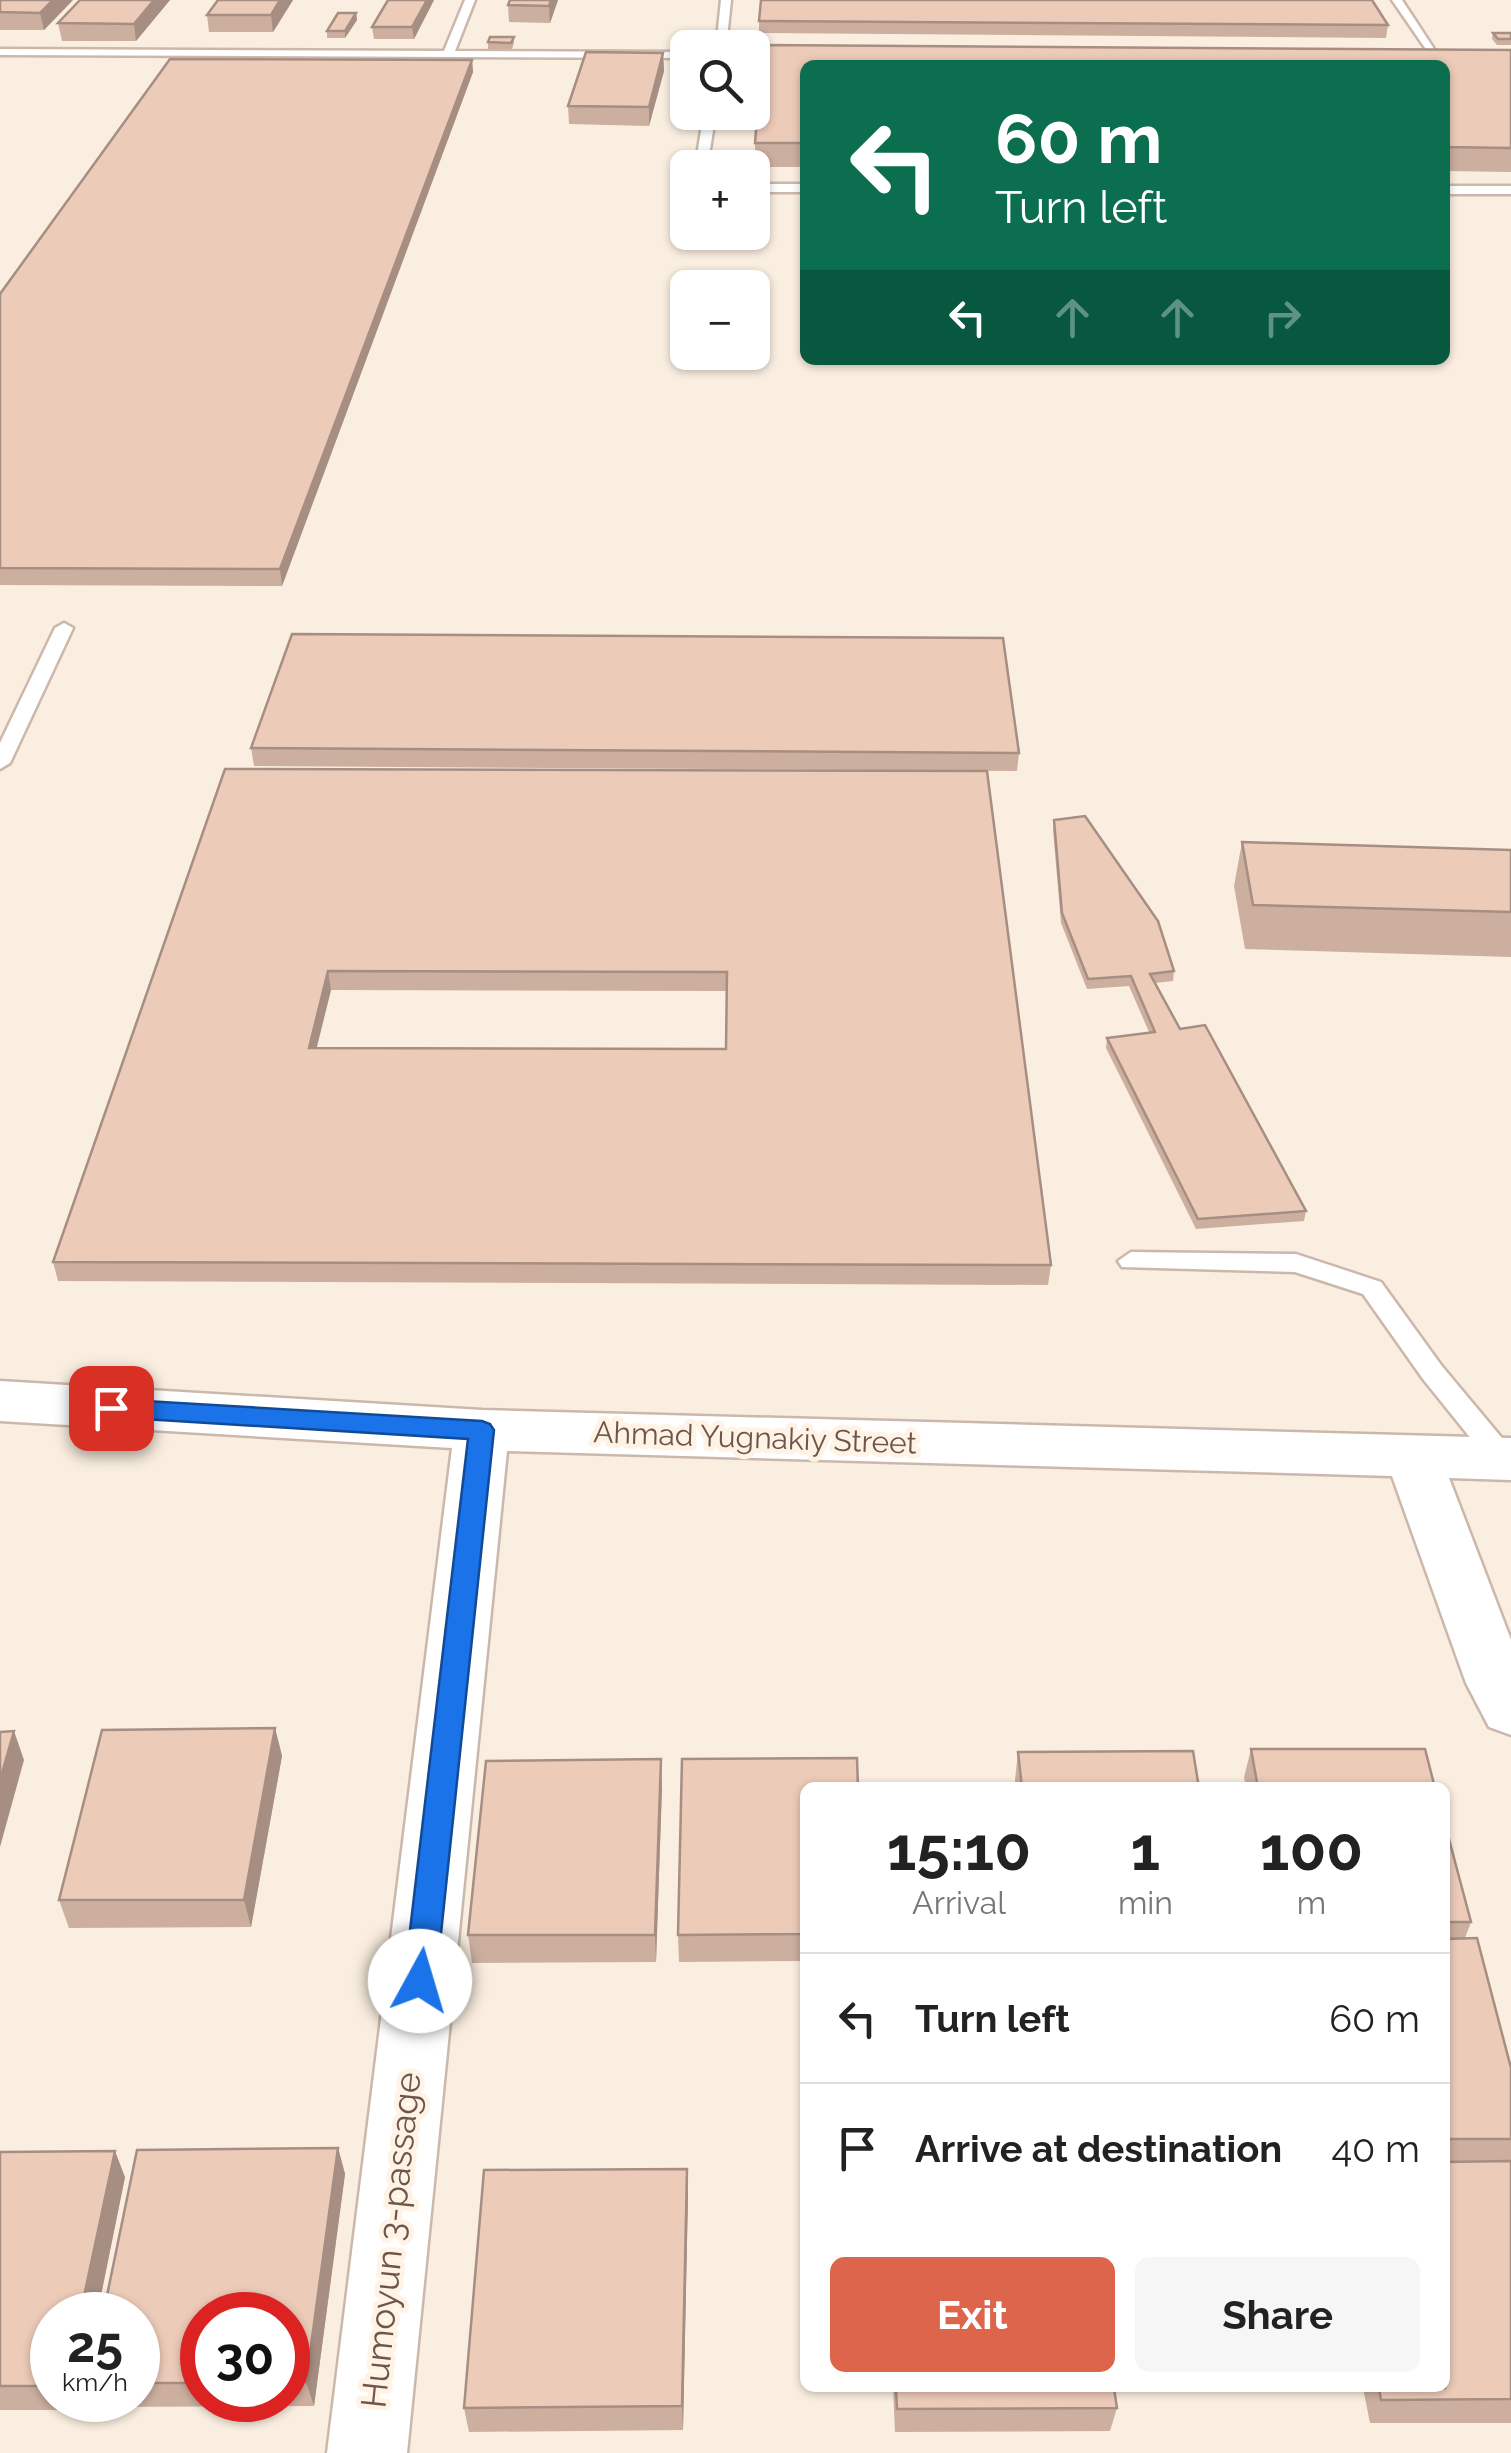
<!DOCTYPE html>
<html lang="en">
<head>
<meta charset="utf-8">
<style>
  body { margin:0; font-family:Raleway,sans-serif; background:#f6f6f6; color:#222; height:100vh; display:flex; flex-direction:column; font-size:38px; white-space:nowrap }
  * { box-sizing:border-box; margin:0 }
  p { font-size:32px; color:#767676 }
  .icon { flex:none; width:55px; height:55px; fill:none; stroke:currentColor; stroke-width:2; stroke-linecap:round; stroke-linejoin:round }
  .map { position:relative; flex:1; overflow:hidden }
  .panel { position:absolute; left:800px; top:1782px; width:650px; height:610px; display:flex; flex-direction:column; background:#fff; border-radius:15px; box-shadow:0 2px 8px #0004 }
  .panel>* { flex:none }
  .guide { position:absolute; left:800px; top:60px; width:650px; height:305px; border-radius:15px; box-shadow:0 2px 8px #0004; background:#0b6e4f; color:#fff; overflow:hidden }
  .tools { position:absolute; left:670px; top:30px; display:grid; gap:20px }
  .tools a { display:grid; place-items:center; width:100px; height:100px; border-radius:15px; background:#fff; box-shadow:0 2px 8px #0004; font-size:50px }
  .speed { position:absolute; left:30px; top:2292px; display:flex; gap:20px; font-size:50px; font-weight:700; text-align:center }
  .speed>* { display:grid; place-content:center; width:130px; height:130px; border-radius:50%; background:#fff; box-shadow:0 2px 8px #0004; line-height:1 }
  .speed small { font-size:25px; font-weight:400 }
  .speed .limit { border:15px solid #d22; background:#fff; color:#111 }
  .pin { position:absolute; display:grid; place-items:center; width:85px; height:85px; color:#fff; margin:-42px; border-radius:20px; box-shadow:0 5px 15px #0006 }
  .me { position:absolute; width:110px; margin:-55px; rotate:6deg; stroke-linejoin:round; filter:drop-shadow(0 0 8px #0008) }
  .turn { display:flex; align-items:center; gap:35px; height:210px; padding:0 30px; font-size:45px }
  .turn .icon { width:130px; height:130px; stroke-width:2.5 }
  .turn b { display:block; font-size:70px; line-height:85px }
  .lanes { display:flex; align-items:center; height:95px; padding:0 30px; background:#0003; justify-content:center; gap:50px; direction:ltr }
  .lanes .off { opacity:.35 }
  .eta { display:flex; justify-content:space-evenly; align-items:center; height:170px; text-align:center }
  .eta b { font-size:60px; font-weight:700; line-height:70px }
  .action { display:flex; gap:20px; margin-top:auto; padding:20px 30px }
  .action a { flex:1; height:115px; border-radius:15px; background:#dd654c; color:#fff; font-size:40px; font-weight:700; line-height:115px; text-align:center }
  .action a+a { background:#f6f6f6; color:#222 }
  ul { padding:0; list-style:none }
  li { display:flex; align-items:center; gap:30px; height:130px; padding:0 30px; border-top:2px solid #e0e0e0 }
  li div { flex:1 }
  li b { display:block; font-size:38px }
  li em { font-style:normal }
  .map>svg:first-child { display:block }
  .lines { fill:none; stroke-linecap:round; stroke-linejoin:round }
  .lane-casing { stroke:#ccb8ab; stroke-width:5 }
  .street-casing { stroke:#ccb8ab; stroke-width:5 }
  .lane { fill:#fff; fill-rule:evenodd }
  .street { fill:#fff; fill-rule:evenodd }
  .wall { fill:#ccaf9f; fill-rule:evenodd }
  .shaded-wall { fill:#a68e82 }
  .building { fill:#edcbb9; stroke:#a68e82; stroke-width:2.5; fill-rule:evenodd }
  .route { fill:#1a73e8; stroke:#114b97; stroke-width:2.5 }
  .labels { text-anchor:middle; stroke-width:10; stroke-linejoin:round; paint-order:stroke }
  .street-label { font-size:30px; fill:#6f5549; stroke:#fef3e5 }
  .near-street-label { font-size:35px; fill:#6f5549; stroke:#fef3e5 }
</style>
</head>
<body>
<div class="map">
<svg width="1511" height="2453" viewBox="0 0 1511 2453">
  <rect width="100%" height="100%" fill="#faeee0"/>
  <g class="lines">
    <g class="lane-casing">
      <g id="lane">
        <polygon points="465,0 475,0 455,51 688,52 688,58 0,55 0,49 444,51"/>
        <polygon points="721,0 731,0 726,48 716,48"/>
        <polygon points="1392,0 1402,0 1440,58 1432,58"/>
        <polygon points="752,52 796,52 801,55 752,58"/>
        <polygon points="704,112 716,112 707,168 695,168"/>
        <rect x="752" y="184" width="53" height="8"/>
        <rect x="1445" y="186" width="66" height="8"/>
        <polygon points="64,623 73,628 10,763 0,769 0,743 55,628"/>
        <polygon points="1131,1252 1296,1254 1381,1282 1441,1365 1511,1449 1511,1467 1493,1466 1423,1379 1363,1294 1295,1272 1122,1267 1118,1261"/>
      </g>
    </g>
    <g class="street-casing">
      <polygon id="street" points="0,1381 482,1410 1511,1438 1511,1480 1449,1478 1511,1640 1511,1735 1489,1727 1466,1683 1392,1476 507,1451 407,2453 327,2453 452,1448 0,1421"/>
    </g>
    <use href="#lane" class="lane"/>
    <use href="#street" class="street"/>
  </g>
  <g class="wall">
    <polygon points="0,0 73,0 44,30 0,30"/>
    <polygon points="170,0 136,41 62,41 58,23"/>
    <polygon points="218,0 293,0 273,32 209,32 207,15"/>
    <polygon points="434,0 414,39 374,39 372,27"/>
    <polygon points="558,0 550,23 509,22 508,5"/>
    <polygon points="356,13 357,20 345,38 327,38 327,31"/>
    <polygon points="759,21 1388,25 1386,38 759,33"/>
    <polygon points="1493,33 1511,33 1511,45 1497,45 1492,39"/>
    <polygon points="514,37 514,43 512,49 488,49 488,42"/>
    <polygon points="763,45 1511,50 1511,172 1445,171 1445,65 805,65 805,167 755,167 755,143"/>
    <polygon points="663,53 664,71 649,126 569,124 568,106"/>
    <polygon points="472,60 473,72 282,586 0,585 0,294"/>
    <polygon points="251,748 1019,753 1017,771 254,766"/>
    <path d="M225,769L987,771L1051,1265L1048,1285L58,1281L53,1262ZM331,990L727,991L726,1049L316,1048Z"/>
    <polygon points="1054,820 1174,971 1173,981 1155,983 1180,1029 1306,1211 1304,1221 1196,1229 1106,1048 1107,1038 1149,1032 1129,986 1087,989 1061,923 1053,830"/>
    <polygon points="1242,842 1511,850 1511,957 1245,949 1234,886"/>
    <polygon points="275,1728 282,1756 251,1927 69,1928 59,1900"/>
    <polygon points="1251,1749 1435,1788 1246,1788 1244,1777"/>
    <polygon points="1018,1752 1199,1788 1015,1788 1015,1780"/>
    <polygon points="662,1787 656,1962 472,1963 468,1935"/>
    <polygon points="805,1788 805,1961 679,1962 678,1935"/>
    <polygon points="1445,1824 1471,1922 1465,1938 1511,2068 1511,2423 1370,2423 1363,2388 1445,2388"/>
    <path d="M338,2148L345,2174L314,2406L100,2407L97,2400H138V2315ZM202,2315H288V2400H202Z"/>
    <polygon points="0,2152 125,2177 97,2315 52,2315 52,2400 79,2400 78,2410 0,2410"/>
    <polygon points="687,2169 688,2195 683,2430 469,2432 464,2408"/>
    <polygon points="893,2388 1114,2388 1117,2408 1110,2431 895,2432"/>
  </g>
  <g class="shaded-wall">
    <polygon points="53,0 73,0 44,30 40,13"/>
    <polygon points="154,0 170,0 136,41 134,24"/>
    <polygon points="280,0 293,0 273,32 271,15"/>
    <polygon points="427,0 434,0 414,39 412,27"/>
    <polygon points="551,0 558,0 550,23 549,6"/>
    <polygon points="356,13 357,20 345,38 345,31"/>
    <polygon points="663,53 664,71 649,126 649,107"/>
    <polygon points="472,60 473,72 282,586 280,569"/>
    <polygon points="328,971 331,990 312,1067 309,1048"/>
    <polygon points="275,1728 282,1756 251,1927 244,1900"/>
    <polygon points="14,1731 24,1760 0,1847 0,1780"/>
    <polygon points="661,1759 662,1787 656,1962 655,1935"/>
    <polygon points="338,2148 345,2174 314,2406 306,2382"/>
    <polygon points="115,2151 125,2177 97,2315 80,2315"/>
    <polygon points="687,2169 688,2195 683,2430 682,2406"/>
    <polygon points="73,2400 79,2400 78,2410"/>
  </g>
  <g class="building">
    <polygon points="0,0 53,0 40,13 0,12"/>
    <polygon points="80,0 154,0 134,24 58,23"/>
    <polygon points="218,0 280,0 271,15 207,15"/>
    <polygon points="388,0 427,0 412,27 372,27"/>
    <polygon points="510,0 551,0 549,6 508,5"/>
    <polygon points="761,0 1372,0 1388,25 759,21"/>
    <polygon points="338,13 356,13 345,31 327,31"/>
    <polygon points="1493,33 1511,33 1511,39 1498,39"/>
    <polygon points="490,37 514,37 511,43 488,42"/>
    <polygon points="763,45 1511,50 1511,148 1445,147 1445,65 805,65 805,143 755,143"/>
    <polygon points="586,52 663,53 649,107 568,106"/>
    <polygon points="170,59 472,60 280,569 0,568 0,294"/>
    <polygon points="292,634 1003,638 1019,753 251,748"/>
    <path d="M225,769L987,771L1051,1265L53,1262ZM328,971L727,972L726,1049L309,1048Z"/>
    <polygon points="1085,816 1158,921 1174,971 1150,974 1180,1029 1205,1025 1306,1211 1198,1219 1107,1038 1155,1032 1131,976 1088,979 1062,913 1054,820"/>
    <polygon points="1242,842 1511,850 1511,912 1253,905"/>
    <polygon points="275,1728 244,1900 59,1900 102,1730"/>
    <polygon points="14,1731 0,1780 0,1732"/>
    <polygon points="1251,1749 1425,1749 1435,1788 1258,1788"/>
    <polygon points="1193,1751 1199,1788 1022,1788 1018,1752"/>
    <polygon points="857,1758 858,1788 805,1788 805,1934 678,1935 682,1759"/>
    <polygon points="661,1759 655,1935 468,1935 486,1761"/>
    <polygon points="1445,1824 1471,1922 1445,1922"/>
    <polygon points="1477,1938 1511,2068 1511,2139 1445,2139 1445,1939"/>
    <polygon points="338,2148 306,2382 288,2382 288,2315 202,2315 202,2383 138,2383 138,2315 103,2315 137,2150"/>
    <polygon points="115,2151 80,2315 52,2315 52,2386 0,2386 0,2152"/>
    <polygon points="1511,2161 1511,2399 1381,2400 1379,2388 1445,2388 1445,2162"/>
    <polygon points="687,2169 682,2406 464,2408 484,2170"/>
    <polygon points="896,2388 1114,2388 1117,2408 897,2409"/>
  </g>
  <polygon class="route" points="111,1399 482,1421 490,1424 494,1430 436,1981 431,1991 420,1995 409,1991 404,1981 468,1439 111,1417 102,1414 99,1408 102,1402"/>
  <g class="labels">
    <g class="street-label">
      <text transform="translate(755 1438) rotate(2)" y="10">Ahmad Yugnakiy Street</text>
    </g>
    <g class="near-street-label">
      <text transform="translate(391 2240) rotate(-84)" y="12">Humoyun 3-passage</text>
    </g>
  </g>
</svg>
<div class="tools">
<a><svg class="icon" aria-label="search" viewBox="0 0 24 24"><circle cx="10" cy="10" r="6"/><path d="M15 15l6 6"/></svg></a>
<a>+</a>
<a>−</a>
</div>
<div class="speed"><div>25<small>km/h</small></div><div class="limit">30</div></div>
<div class="pin" style="left:111px;top:1408px;background:#d93025"><svg class="icon" aria-label="arrive" viewBox="0 0 24 24"><path d="M6 21V4h12l-3 4 3 4H6"/></svg></div>
<svg class="me" style="left:420px;top:1981px" viewBox="-20 -20 40 40"><circle r="19" fill="#fff"/><path d="M0-13L10 11 0 6-10 11z" fill="#1a73e8"/></svg>
<div class="guide">
<div class="turn"><svg class="icon" aria-label="left" viewBox="0 0 24 24"><path d="M17 20v-9H6M10 6l-5 5 5 5"/></svg><div><b>60 m</b>Turn left</div></div>
<div class="lanes"><svg class="icon" aria-label="left" viewBox="0 0 24 24"><path d="M17 20v-9H6M10 6l-5 5 5 5"/></svg><svg class="icon off" aria-label="ahead" viewBox="0 0 24 24"><path d="M12 20V5M6 11l6-6 6 6"/></svg><svg class="icon off" aria-label="ahead" viewBox="0 0 24 24"><path d="M12 20V5M6 11l6-6 6 6"/></svg><svg class="icon off" aria-label="right" viewBox="0 0 24 24"><path d="M7 20v-9h11M14 6l5 5-5 5"/></svg></div>
</div>
<section class="panel">
<div class="eta">
<div><b>15:10</b><p>Arrival</p></div>
<div><b>1</b><p>min</p></div>
<div><b>100</b><p>m</p></div>
</div>
<ul>
<li><svg class="icon" aria-label="left" viewBox="0 0 24 24"><path d="M17 20v-9H6M10 6l-5 5 5 5"/></svg><div><b>Turn left</b></div><em>60 m</em></li>
<li><svg class="icon" aria-label="arrive" viewBox="0 0 24 24"><path d="M6 21V4h12l-3 4 3 4H6"/></svg><div><b>Arrive at destination</b></div><em>40 m</em></li>
</ul>
<div class="action"><a>Exit</a><a>Share</a></div>
</section>
</div>
</body>
</html>
